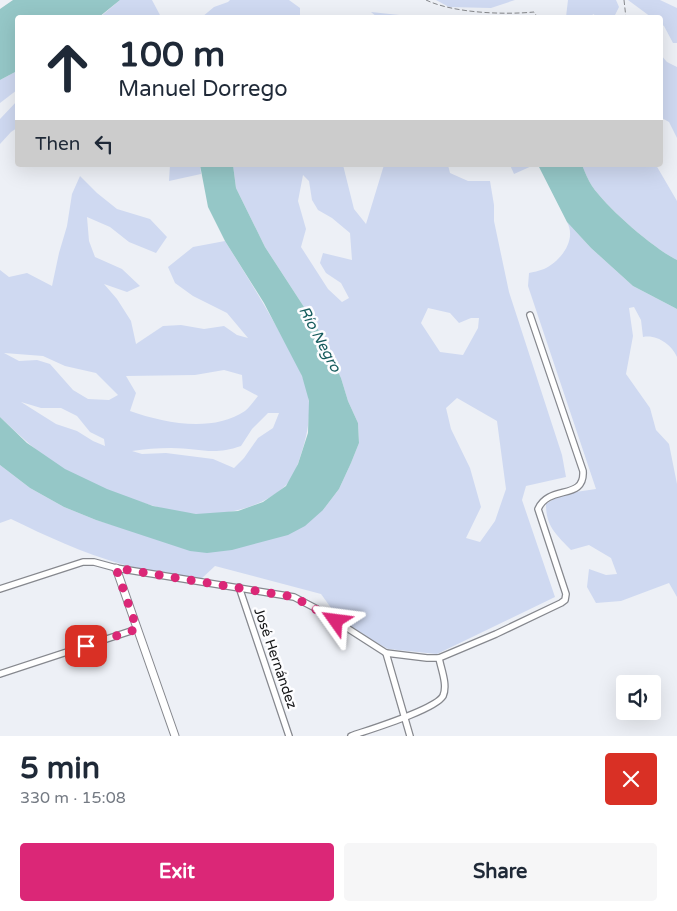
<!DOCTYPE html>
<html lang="en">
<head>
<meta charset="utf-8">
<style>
  body { margin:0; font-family:"Varela Round",sans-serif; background:#f6f6f7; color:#1f2937; height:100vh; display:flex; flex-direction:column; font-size:19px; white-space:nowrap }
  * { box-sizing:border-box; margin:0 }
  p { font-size:16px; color:#747a83 }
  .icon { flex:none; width:28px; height:28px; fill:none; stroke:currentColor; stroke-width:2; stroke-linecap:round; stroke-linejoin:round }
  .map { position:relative; height:736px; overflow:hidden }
  .side { display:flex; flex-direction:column; background:#fff; flex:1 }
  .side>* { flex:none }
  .top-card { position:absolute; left:15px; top:15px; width:648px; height:152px; border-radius:5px; box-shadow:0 5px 20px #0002; background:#fff; color:#1f2937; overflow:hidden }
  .buttons { position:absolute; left:616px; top:675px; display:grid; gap:10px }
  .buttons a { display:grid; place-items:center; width:45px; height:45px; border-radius:5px; background:#fff; box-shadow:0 5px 20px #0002; font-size:25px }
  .pin { position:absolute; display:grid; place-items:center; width:42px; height:42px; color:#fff; margin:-21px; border-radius:10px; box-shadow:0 2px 8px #0006 }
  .me { position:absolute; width:55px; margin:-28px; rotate:301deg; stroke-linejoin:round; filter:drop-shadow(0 0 4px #0008) }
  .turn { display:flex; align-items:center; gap:18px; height:105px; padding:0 20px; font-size:22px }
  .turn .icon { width:65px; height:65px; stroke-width:2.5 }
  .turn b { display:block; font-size:35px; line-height:42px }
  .then { display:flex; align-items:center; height:48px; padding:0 20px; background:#0003; gap:10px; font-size:19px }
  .round { display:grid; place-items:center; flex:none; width:52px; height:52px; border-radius:5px; background:#f6f6f7 }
  .summary { display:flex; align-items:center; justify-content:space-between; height:85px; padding:0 20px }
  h1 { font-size:30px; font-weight:700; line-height:38px }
  .action { display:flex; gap:10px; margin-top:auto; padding:10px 20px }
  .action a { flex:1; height:58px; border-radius:5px; background:#db2777; color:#fff; font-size:20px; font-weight:700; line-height:58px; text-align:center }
  .action a+a { background:#f6f6f7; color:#1f2937 }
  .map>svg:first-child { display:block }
  .green { fill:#cfd9f1; fill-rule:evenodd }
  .water { fill:#95c7c7 }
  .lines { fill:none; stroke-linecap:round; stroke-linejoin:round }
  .minor-casing { stroke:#86888e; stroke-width:8 }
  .tertiary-casing { stroke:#86888e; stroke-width:9 }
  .path { stroke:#86888c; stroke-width:1; stroke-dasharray:5 2.5; stroke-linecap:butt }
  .minor { stroke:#fff; stroke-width:5.5 }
  .tertiary { stroke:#fff; stroke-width:7 }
  .route { stroke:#db2777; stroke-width:9; stroke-dasharray:0 16.2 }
  .labels { text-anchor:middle; stroke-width:5; stroke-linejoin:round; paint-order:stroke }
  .street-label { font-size:14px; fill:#151618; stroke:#fdfdff }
  .water-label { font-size:15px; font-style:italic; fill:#155b5c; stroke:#fdfdff }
</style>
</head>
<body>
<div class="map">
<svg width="677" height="736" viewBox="0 0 677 736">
  <rect width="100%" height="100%" fill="#edf0f6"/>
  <g class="green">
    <polygon points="120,0 152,0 161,17 99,18"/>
    <polygon points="230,0 289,0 300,8 300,17 202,17 214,7 228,2"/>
    <polygon points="436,0 515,0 491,8 449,7"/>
    <polygon points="568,0 616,0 619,7 614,17 598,17 593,14 592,17 566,17"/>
    <polygon points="628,0 660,0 677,8 677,43 673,43 664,26 660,23 660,18 651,17"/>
    <polygon points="371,12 418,17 377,17"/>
    <polygon points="660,54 667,62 677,67 677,138 669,122 660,117"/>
    <polygon points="17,71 17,90 0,103 0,80"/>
    <polygon points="17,101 17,128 11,132 0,144 0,119"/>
    <polygon points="170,165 200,165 201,174 169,181"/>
    <path d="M233,165H343L354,209L366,224L384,165H448L450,173L468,181H490L494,205V221L509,292L562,455L566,477L526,486L522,500L555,597L437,654L388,649L342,623L321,594L215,566L200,580C174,575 147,571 121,564C83,553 46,536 11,519L0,523V465L30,488L64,507L96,520L133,531L323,510L339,489L351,463L359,443L358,423L348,401L341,378L317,327L265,247L236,188ZM303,175L309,181L312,200L318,210L332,218L350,233L352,260L323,253L320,263L326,273L341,283L349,298L342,302L328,289L301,247L306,229L298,201ZM428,308L450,313L459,323L471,318H479L478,328L463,355L440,352L421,323ZM457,398L497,421L506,489L495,521L480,542L466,538L481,507L470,468L451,429L446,408Z"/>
    <polygon points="510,165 534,165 514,174"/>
    <path d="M582,165H656L677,201V260C653,248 607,208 592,186C588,180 585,172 582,165Z"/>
    <path d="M80,176L97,193L117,209L150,219L167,237L156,253L129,242L110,227L87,217L89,241L95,257L122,269L140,286L127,292L104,284L117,299L131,321L136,344L163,326L181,325L204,329L224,326L237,335L248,338L227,313L193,296L175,283L168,267L193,247L225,241C247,276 268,310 287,346C296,363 307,381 309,402C310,420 307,436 301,454C298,464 293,480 284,487C262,507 226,516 196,514C159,512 96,488 64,469C40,455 20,436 0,417V270L9,277L27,273L52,286L59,253L67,226L72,194ZM4,353L43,356L65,366L96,373L118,395L109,400L88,399L73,390L50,364L37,360L19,361ZM224,370L242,375L243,388L258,396C254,401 250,407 245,411C212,433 164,423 130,411L136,393L126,376L195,375ZM21,402L41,408H61L77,416L90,432L104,439L105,446L93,441L77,431L56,424ZM268,413H279L273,428L258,438L244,458L234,468L213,459L166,453L142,454L132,451C144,449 158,448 171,448C200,448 212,456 241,446L252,429Z"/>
    <path d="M567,222L591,248L633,286L677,309V357C672,345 657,334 643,337L641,320L634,307L629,308L633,336L626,374L650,408L656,430L669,444L677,484V597L669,583L621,601L596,603L587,587L589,569L606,575L617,574L611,558L589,545L571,550C556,534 546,527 546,504L562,494L596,489L528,286L529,273C533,272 539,271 544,269C561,261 577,240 567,222Z"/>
  </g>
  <g class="water">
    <polygon points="13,0 120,0 99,17 18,18 17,71 0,80 0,9"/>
    <polygon points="200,165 233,165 236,188 265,247 317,327 341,378 348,401 358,423 359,443 351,463 339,489 323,510 305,526 288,535 232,550 207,553 190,551 96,520 64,507 30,488 0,465 0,417 27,443 65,469 107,489 153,506 196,514 238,511 263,502 286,486 298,464 308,433 309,401 302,376 264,303 225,241 208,207"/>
    <path d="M538,165H582C585,172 588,180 592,186C607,208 653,248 677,260V309L633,286L591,248L567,222Z"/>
  </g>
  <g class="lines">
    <g class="minor-casing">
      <g id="minor">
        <polyline points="239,587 289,736"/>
        <path d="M0,589L83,562H94L116,568L294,597L319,610L386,653L427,658H439L496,634L561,603L565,600L566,594L538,509C549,484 585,501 583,471L530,315"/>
        <polyline points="386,653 410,736"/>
        <polyline points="0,674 137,629"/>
        <path d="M351,736C368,730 435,710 443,696C448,685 441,669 439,658"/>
      </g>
    </g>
    <g class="tertiary-casing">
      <polyline id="tertiary" points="116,568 175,736"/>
    </g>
    <g class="path">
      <path d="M426,0C453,13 504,15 534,12L538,18"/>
      <polyline points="624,0 626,18"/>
    </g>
    <use href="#minor" class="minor"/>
    <use href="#tertiary" class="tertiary"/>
  </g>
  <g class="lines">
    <polyline class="route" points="86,646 137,629 116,568 294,597 336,621"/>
  </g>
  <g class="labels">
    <g class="street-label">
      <text transform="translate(276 658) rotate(71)" y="5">José Hernández</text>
    </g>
    <g class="water-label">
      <text transform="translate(320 339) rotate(62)" y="5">Río Negro</text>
    </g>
  </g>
</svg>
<div class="buttons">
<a><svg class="icon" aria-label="sound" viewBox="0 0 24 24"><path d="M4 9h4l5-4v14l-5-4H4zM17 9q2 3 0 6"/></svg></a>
</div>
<div class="pin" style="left:86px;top:646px;background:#d93025"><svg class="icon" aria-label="arrive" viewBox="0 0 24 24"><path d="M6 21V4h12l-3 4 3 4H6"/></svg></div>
<svg class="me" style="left:336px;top:621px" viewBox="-20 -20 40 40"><path d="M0-17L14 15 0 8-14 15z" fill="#db2777" stroke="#fff" stroke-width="4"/></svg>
<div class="top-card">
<div class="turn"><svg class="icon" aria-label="ahead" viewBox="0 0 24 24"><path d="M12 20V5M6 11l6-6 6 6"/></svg><div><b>100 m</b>Manuel Dorrego</div></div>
<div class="then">Then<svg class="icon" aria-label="left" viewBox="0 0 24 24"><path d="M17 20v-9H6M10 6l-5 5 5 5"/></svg></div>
</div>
</div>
<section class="side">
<div class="summary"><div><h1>5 min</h1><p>330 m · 15:08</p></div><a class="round" style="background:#d93025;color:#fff"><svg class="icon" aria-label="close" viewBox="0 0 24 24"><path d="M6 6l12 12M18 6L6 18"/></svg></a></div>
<div class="action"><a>Exit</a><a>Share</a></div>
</section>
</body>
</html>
